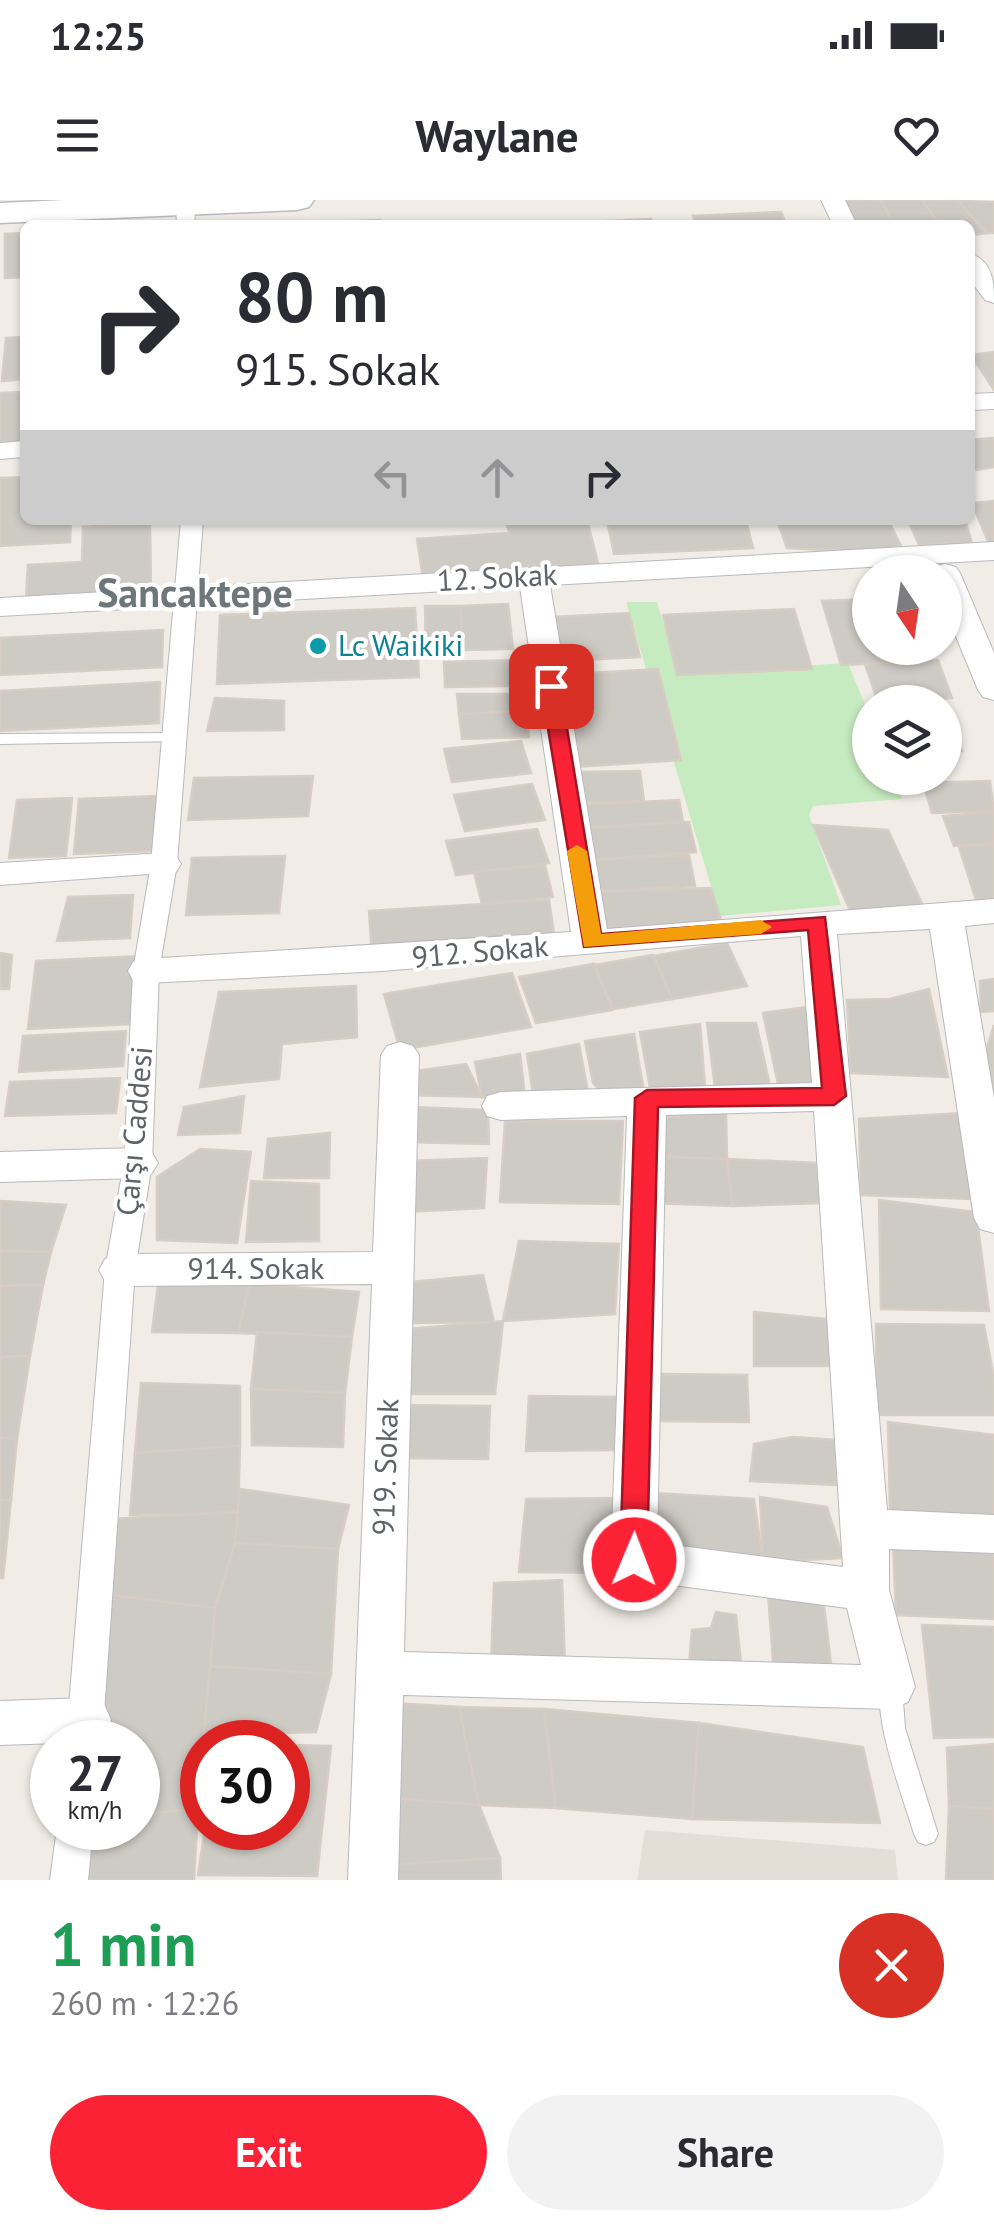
<!DOCTYPE html>
<html lang="en">
<head>
<meta charset="utf-8">
<style>
  body { margin:0; font-family:"PT Sans",sans-serif; background:#f2f2f3; color:#2b2b33; height:100vh; display:flex; flex-direction:column; font-size:38px; white-space:nowrap }
  * { box-sizing:border-box; margin:0 }
  p { font-size:32px; color:#7c7c81 }
  .icon { flex:none; width:55px; height:55px; fill:none; stroke:currentColor; stroke-width:2; stroke-linecap:round; stroke-linejoin:round }
  .map { position:relative; height:1680px; overflow:hidden }
  .panel { display:flex; flex-direction:column; background:#fff; flex:1 }
  .panel>* { flex:none }
  .top-card { position:absolute; left:20px; top:20px; width:955px; height:305px; border-radius:15px; box-shadow:0 2px 8px #0004; background:#fff; color:#2b2b33; overflow:hidden }
  .needle { width:65px; rotate:167deg }
  .controls { position:absolute; left:852px; top:355px; display:grid; gap:20px }
  .controls a { display:grid; place-items:center; width:110px; height:110px; border-radius:50%; background:#fff; box-shadow:0 2px 8px #0004; font-size:50px }
  .speed { position:absolute; left:30px; top:1520px; display:flex; gap:20px; font-size:50px; font-weight:700; text-align:center }
  .speed>* { display:grid; place-content:center; width:130px; height:130px; border-radius:50%; background:#fff; box-shadow:0 2px 8px #0004; line-height:1 }
  .speed small { font-size:25px; font-weight:400 }
  .speed .limit { border:15px solid #d22; background:#fff; color:#111 }
  .pin { position:absolute; display:grid; place-items:center; width:85px; height:85px; color:#fff; margin:-42px; border-radius:20px; box-shadow:0 5px 15px #0006 }
  .me { position:absolute; width:110px; margin:-55px; rotate:1deg; stroke-linejoin:round; filter:drop-shadow(0 0 8px #0008) }
  .turn { display:flex; align-items:center; gap:35px; height:210px; padding:0 50px; font-size:45px }
  .turn .icon { width:130px; height:130px; stroke-width:2.5 }
  .turn b { display:block; font-size:70px; line-height:85px }
  .lanes { display:flex; align-items:center; height:95px; padding:0 50px; background:#0003; justify-content:center; gap:50px; direction:ltr }
  .lanes .off { opacity:.35 }
  .round { display:grid; place-items:center; flex:none; width:105px; height:105px; border-radius:52px; background:#f2f2f3 }
  .head { display:flex; align-items:center; justify-content:space-between; height:170px; padding:0 50px }
  h1 { font-size:60px; font-weight:700; line-height:75px; color:#1e9e55 }
  .cta { display:flex; gap:20px; margin-top:auto; padding:20px 50px }
  .cta a { flex:1; height:115px; border-radius:60px; background:#fb2236; color:#fff; font-size:40px; font-weight:700; line-height:115px; text-align:center }
  .cta a+a { background:#f2f2f3; color:#2b2b33 }
  .status { display:flex; justify-content:space-between; align-items:center; height:70px; padding:0 50px; background:#fff; direction:ltr }
  .status svg { height:28px; fill:currentColor }
  header { display:flex; justify-content:space-between; align-items:center; height:130px; padding:0 50px; background:#fff; font-size:45px; font-weight:700 }
  .map>svg:first-child { display:block }
  .education { fill:#e3ded6 }
  .green { fill:#c7ebc0 }
  .building { fill:#cecac4; stroke:#d7cdc3; stroke-width:2.5 }
  .lines { fill:none; stroke-linecap:round; stroke-linejoin:round }
  .service-casing { stroke:#b6babe; stroke-width:2 }
  .pedestrian-casing { stroke:#b6babe; stroke-width:2 }
  .minor-casing { stroke:#b6babe; stroke-width:2 }
  .secondary-casing { stroke:#b7bcc1; stroke-width:3 }
  .service { fill:#fff; fill-rule:evenodd }
  .pedestrian { fill:#fff; fill-rule:evenodd }
  .minor { fill:#fff; fill-rule:evenodd }
  .secondary { fill:#fff; fill-rule:evenodd }
  .route { fill:#fb2236; stroke:#a31623; stroke-width:2.5 }
  .slow { fill:#f59e0b }
  .culture-dot { fill:#0f9aa8; stroke:#fff; stroke-width:4 }
  .labels { text-anchor:middle; stroke-width:8; stroke-linejoin:round; paint-order:stroke }
  .street-label { font-size:30px; fill:#5d6468; stroke:#fff }
  .culture-label { font-size:30px; fill:#0d838f; stroke:#fff; text-anchor:start }
  .district-label { font-size:40px; font-weight:bold; fill:#6e767a; stroke:#fff }
</style>
</head>
<body>
<div class="status"><b>12:25</b><svg viewBox="0 0 49 12"><path d="M0 12V9h3v3zM5 12V6h3v6zM10 12V3h3v9zM15 12V0h3v12zM26 1h20v11H26zM47 4h2v5h-2z"/></svg></div>
<header><svg class="icon" aria-label="menu" viewBox="0 0 24 24"><path d="M4 6h16M4 12h16M4 18h16"/></svg>Waylane<svg class="icon" aria-label="heart" viewBox="0 0 24 24"><path d="M12 20l-8-8c-3-5 5-10 8-4 3-6 11-1 8 4z"/></svg></header>
<div class="map">
<svg width="994" height="1680" viewBox="0 0 994 1680">
  <rect width="100%" height="100%" fill="#f1ede6"/>
  <polygon class="education" points="645,1630 895,1650 898,1680 637,1680"/>
  <polygon class="green" points="626,402 657,402 678,473 848,463 870,517 870,578 894,578 902,599 813,606 809,615 841,705 720,716"/>
  <g class="building">
    <polygon points="881,0 894,25 848,25 835,1"/>
    <polygon points="881,0 922,0 940,25 894,25"/>
    <polygon points="922,0 958,1 987,33 970,35 970,25 940,25"/>
    <polygon points="958,1 994,2 994,33 987,33"/>
    <polygon points="781,12 787,25 696,25 693,16"/>
    <polygon points="651,19 653,25 561,23"/>
    <polygon points="381,20 382,25 238,25"/>
    <polygon points="25,33 25,77 5,78 5,34"/>
    <polygon points="25,137 25,179 2,181 6,138"/>
    <polygon points="994,152 994,190 971,155"/>
    <polygon points="25,192 25,245 0,246 0,193"/>
    <polygon points="994,238 994,267 970,271 970,240"/>
    <polygon points="25,277 25,320 71,320 70,342 0,346 0,278"/>
    <polygon points="994,301 994,351 992,351 972,303"/>
    <polygon points="506,320 587,320 599,367 423,378 417,339 509,333"/>
    <polygon points="607,320 746,320 753,348 614,354"/>
    <polygon points="777,320 888,320 905,354 787,348"/>
    <polygon points="908,320 965,320 972,343 919,345"/>
    <polygon points="150,323 151,390 26,398 28,365 82,362 83,327"/>
    <polygon points="870,399 870,448 923,448 928,461 841,465 822,401"/>
    <polygon points="508,404 513,449 462,450 460,406"/>
    <polygon points="425,406 460,406 462,450 426,451"/>
    <polygon points="415,408 419,477 217,484 220,415"/>
    <polygon points="794,409 812,469 677,475 663,415"/>
    <polygon points="629,413 640,457 562,461 553,417"/>
    <polygon points="163,430 162,467 0,475 1,438"/>
    <polygon points="518,460 519,486 445,487 444,462"/>
    <polygon points="938,460 952,498 878,502 865,464"/>
    <polygon points="658,469 681,560 575,567 556,475"/>
    <polygon points="160,482 159,523 0,531 0,491"/>
    <polygon points="457,494 524,494 526,511 459,514"/>
    <polygon points="215,498 284,501 284,530 207,531"/>
    <polygon points="945,507 946,507 962,551 945,552"/>
    <polygon points="526,511 529,537 462,539 459,514"/>
    <polygon points="521,541 531,573 452,582 444,549"/>
    <polygon points="640,571 644,601 583,602 580,572"/>
    <polygon points="313,576 308,616 188,620 194,578"/>
    <polygon points="990,581 994,611 932,613 923,583"/>
    <polygon points="532,584 545,620 465,631 454,595"/>
    <polygon points="158,596 154,651 74,654 79,599"/>
    <polygon points="72,598 66,656 9,658 17,600"/>
    <polygon points="679,600 683,622 583,627 580,605"/>
    <polygon points="994,612 994,643 954,646 943,616"/>
    <polygon points="689,622 696,652 587,660 581,629"/>
    <polygon points="813,625 888,630 922,704 851,713"/>
    <polygon points="537,629 549,663 456,675 446,641"/>
    <polygon points="994,644 994,702 977,703 959,647"/>
    <polygon points="689,655 695,686 592,691 587,660"/>
    <polygon points="285,656 279,713 186,715 192,658"/>
    <polygon points="545,665 553,697 482,704 474,672"/>
    <polygon points="711,688 722,723 596,728 591,692"/>
    <polygon points="133,695 130,738 57,741 68,697"/>
    <polygon points="549,700 555,741 372,753 369,711"/>
    <polygon points="727,743 747,786 672,799 654,756"/>
    <polygon points="0,753 12,755 9,789 0,789"/>
    <polygon points="653,755 672,799 613,809 595,765"/>
    <polygon points="141,756 134,824 28,829 36,761"/>
    <polygon points="594,764 612,810 536,823 519,777"/>
    <polygon points="512,773 531,827 400,850 384,794"/>
    <polygon points="994,779 994,811 981,812 980,781"/>
    <polygon points="356,786 357,837 282,844 279,879 200,887 219,792"/>
    <polygon points="929,789 948,877 851,873 847,800 890,799"/>
    <polygon points="816,806 824,884 778,884 763,813"/>
    <polygon points="707,823 756,823 770,886 715,888"/>
    <polygon points="700,824 705,887 651,893 640,832"/>
    <polygon points="994,825 994,898 984,857"/>
    <polygon points="126,831 123,866 19,872 23,836"/>
    <polygon points="634,834 644,892 601,892 593,883 585,841"/>
    <polygon points="579,844 588,892 533,894 527,854"/>
    <polygon points="520,854 525,897 482,897 475,862"/>
    <polygon points="466,864 482,897 408,895 408,872"/>
    <polygon points="120,878 116,913 5,916 10,882"/>
    <polygon points="244,896 240,933 178,935 184,907"/>
    <polygon points="410,907 488,910 489,944 407,942"/>
    <polygon points="726,912 727,959 659,957 663,918"/>
    <polygon points="962,913 973,999 861,995 859,919"/>
    <polygon points="505,921 623,921 619,1004 500,1002"/>
    <polygon points="330,933 329,978 264,978 268,939"/>
    <polygon points="200,949 251,952 237,1043 157,1040 157,977"/>
    <polygon points="659,957 727,959 733,1006 652,1003"/>
    <polygon points="487,958 484,1008 405,1012 406,961"/>
    <polygon points="727,959 817,963 820,1003 733,1006"/>
    <polygon points="251,981 319,984 319,1041 246,1042"/>
    <polygon points="879,1000 976,1012 989,1111 881,1109"/>
    <polygon points="0,1001 66,1005 51,1052 0,1051"/>
    <polygon points="519,1041 619,1044 615,1114 503,1121"/>
    <polygon points="0,1051 51,1052 43,1085 0,1086"/>
    <polygon points="483,1075 494,1122 406,1123 412,1082"/>
    <polygon points="249,1084 359,1092 352,1137 238,1133"/>
    <polygon points="249,1084 238,1133 152,1132 158,1085"/>
    <polygon points="43,1085 30,1156 0,1157 0,1086"/>
    <polygon points="754,1112 836,1120 838,1166 754,1166"/>
    <polygon points="503,1121 495,1194 406,1194 408,1129"/>
    <polygon points="876,1124 984,1125 994,1178 994,1215 877,1215"/>
    <polygon points="257,1132 352,1137 345,1193 251,1189"/>
    <polygon points="30,1156 17,1239 0,1238 0,1157"/>
    <polygon points="662,1174 747,1175 749,1222 653,1221"/>
    <polygon points="141,1183 240,1186 240,1246 135,1253"/>
    <polygon points="251,1189 345,1193 343,1247 252,1245"/>
    <polygon points="529,1196 620,1197 615,1250 526,1251"/>
    <polygon points="397,1205 490,1206 488,1259 395,1258"/>
    <polygon points="888,1222 994,1235 994,1319 890,1310"/>
    <polygon points="793,1237 835,1240 836,1285 750,1281 754,1244"/>
    <polygon points="0,1238 17,1239 11,1300 0,1300"/>
    <polygon points="240,1246 238,1312 130,1315 135,1253"/>
    <polygon points="240,1289 349,1305 338,1349 235,1343"/>
    <polygon points="653,1293 754,1299 763,1362 658,1353"/>
    <polygon points="760,1297 827,1307 843,1358 763,1362"/>
    <polygon points="623,1298 618,1373 519,1372 526,1299"/>
    <polygon points="0,1300 11,1300 3,1378 0,1378"/>
    <polygon points="238,1312 235,1343 215,1408 111,1395 111,1319"/>
    <polygon points="235,1343 338,1349 331,1474 210,1466 215,1408"/>
    <polygon points="893,1343 994,1351 994,1419 896,1415"/>
    <polygon points="562,1380 565,1466 491,1468 494,1383"/>
    <polygon points="768,1393 823,1397 832,1473 774,1473"/>
    <polygon points="111,1395 215,1408 198,1609 138,1614 138,1542 94,1542"/>
    <polygon points="716,1412 736,1415 741,1464 689,1466 692,1430 711,1428"/>
    <polygon points="922,1425 994,1427 994,1537 934,1538"/>
    <polygon points="210,1466 331,1474 316,1532 204,1535"/>
    <polygon points="392,1503 459,1507 479,1605 389,1598"/>
    <polygon points="459,1507 544,1509 556,1608 479,1605"/>
    <polygon points="544,1509 699,1523 692,1619 556,1608"/>
    <polygon points="699,1523 863,1547 880,1623 692,1619"/>
    <polygon points="994,1544 994,1609 949,1606 947,1548"/>
    <polygon points="288,1545 331,1546 317,1676 198,1675 205,1628 288,1628"/>
    <polygon points="389,1598 479,1605 500,1658 373,1666"/>
    <polygon points="949,1606 994,1609 994,1680 946,1680"/>
    <polygon points="198,1609 194,1680 76,1680 84,1628 138,1628 138,1614"/>
    <polygon points="500,1658 501,1680 376,1680 373,1666"/>
  </g>
  <g class="lines">
    <g class="service-casing">
      <g id="service">
        <polygon points="177,533 182,535 185,538 182,541 0,544 0,534"/>
        <path d="M891,1477L899,1480L902,1487L905,1528L938,1634L934,1642L926,1645L918,1642L914,1634C904,1600 869,1510 883,1480Z"/>
      </g>
    </g>
    <g class="pedestrian-casing">
      <g id="pedestrian">
        <polygon points="184,0 194,5 195,25 177,25 176,5"/>
        <polygon points="181,320 203,320 177,664 159,771 152,963 135,1070 102,1542 66,1542 105,1070 124,963 133,771 151,664"/>
        <polygon points="57,1628 93,1628 88,1680 50,1680"/>
      </g>
    </g>
    <g class="minor-casing">
      <g id="minor">
        <polygon points="821,0 845,0 857,25 833,25"/>
        <path d="M970,54C993,60 994,83 994,103L985,100L970,80Z"/>
        <polygon points="994,193 994,209 970,210 970,194"/>
        <polygon points="25,241 25,257 0,259 0,243"/>
        <path d="M994,342V360L550,385L607,729L994,699V723L965,726L994,898V1033L980,1029L974,1018L930,729L837,734L887,1310L994,1315V1353L889,1349V1390L915,1487L908,1502L891,1509L403,1495L398,1680H348L372,1084L120,1086L105,1081L99,1070L105,1059L120,1054L373,1052L381,855L387,846L400,842L413,846L419,855L404,1452L861,1465L847,1408L634,1380L618,1374L611,1360L627,916L501,920L487,916L482,906L487,896L501,892L812,883L801,736L382,771L146,783L133,780L128,771L133,762L146,759L571,732L520,387L0,416V398ZM814,911L843,1367L657,1343L666,915Z"/>
        <polygon points="945,364 956,367 960,373 994,453 994,500 983,497 978,490 945,410 945,372 930,372 934,367"/>
        <polygon points="164,653 176,656 181,664 176,672 0,685 0,663"/>
        <polygon points="138,948 152,953 158,963 152,973 138,978 0,982 0,952"/>
        <polygon points="87,1498 104,1504 111,1520 104,1536 87,1542 0,1545 0,1501"/>
      </g>
    </g>
    <g class="secondary-casing">
      <polygon id="secondary" points="65,0 314,0 309,7 297,10 0,23 0,3"/>
    </g>
    <use href="#service" class="service"/>
    <use href="#pedestrian" class="pedestrian"/>
    <use href="#minor" class="minor"/>
    <use href="#secondary" class="secondary"/>
  </g>
  <polygon class="route" points="551,480 560,486 601,734 825,717 846,896 834,905 658,907 647,1360 643,1368 634,1372 624,1368 620,1360 635,898 647,890 822,888 808,730 584,747 541,486"/>
  <polygon class="slow" points="577,645 587,651 601,734 761,720 772,727 761,734 584,747 567,651"/>
  <circle class="culture-dot" cx="318" cy="446" r="10"/>
  <g class="labels">
    <g class="street-label">
      <text transform="translate(497 378) rotate(-3)" y="10">12. Sokak</text>
      <text transform="translate(480 752) rotate(-5)" y="10">912. Sokak</text>
      <text transform="translate(135 931) rotate(-85)" y="10">Çarşı Caddesi</text>
      <text x="256" y="1079">914. Sokak</text>
      <text transform="translate(386 1267) rotate(-88)" y="10">919. Sokak</text>
    </g>
    <g class="culture-label">
      <text x="338" y="456">Lc Waikiki</text>
    </g>
    <g class="district-label">
      <text x="195" y="407">Sancaktepe</text>
    </g>
  </g>
</svg>
<div class="controls">
<a><svg class="needle" viewBox="-14 -14 28 28"><path d="M0-13l5 13h-10z" fill="#e53935"/><path d="M0 13l5-13h-10z" fill="#7c7c81"/></svg></a>
<a><svg class="icon" aria-label="layers" viewBox="0 0 24 24"><path d="M12 4l9 5-9 5-9-5zM3 14l9 5 9-5"/></svg></a>
</div>
<div class="speed"><div>27<small>km/h</small></div><div class="limit">30</div></div>
<div class="pin" style="left:551px;top:486px;background:#d93025"><svg class="icon" aria-label="arrive" viewBox="0 0 24 24"><path d="M6 21V4h12l-3 4 3 4H6"/></svg></div>
<svg class="me" style="left:634px;top:1360px" viewBox="-20 -20 40 40"><circle r="17" fill="#fb2236" stroke="#fff" stroke-width="3"/><path d="M0-11L8 9 0 5-8 9z" fill="#fff"/></svg>
<div class="top-card">
<div class="turn"><svg class="icon" aria-label="right" viewBox="0 0 24 24"><path d="M7 20v-9h11M14 6l5 5-5 5"/></svg><div><b>80 m</b>915. Sokak</div></div>
<div class="lanes"><svg class="icon off" aria-label="left" viewBox="0 0 24 24"><path d="M17 20v-9H6M10 6l-5 5 5 5"/></svg><svg class="icon off" aria-label="ahead" viewBox="0 0 24 24"><path d="M12 20V5M6 11l6-6 6 6"/></svg><svg class="icon" aria-label="right" viewBox="0 0 24 24"><path d="M7 20v-9h11M14 6l5 5-5 5"/></svg></div>
</div>
</div>
<section class="panel">
<div class="head"><div><h1>1 min</h1><p>260 m · 12:26</p></div><a class="round" style="background:#d93025;color:#fff"><svg class="icon" aria-label="close" viewBox="0 0 24 24"><path d="M6 6l12 12M18 6L6 18"/></svg></a></div>
<div class="cta"><a>Exit</a><a>Share</a></div>
</section>
</body>
</html>
